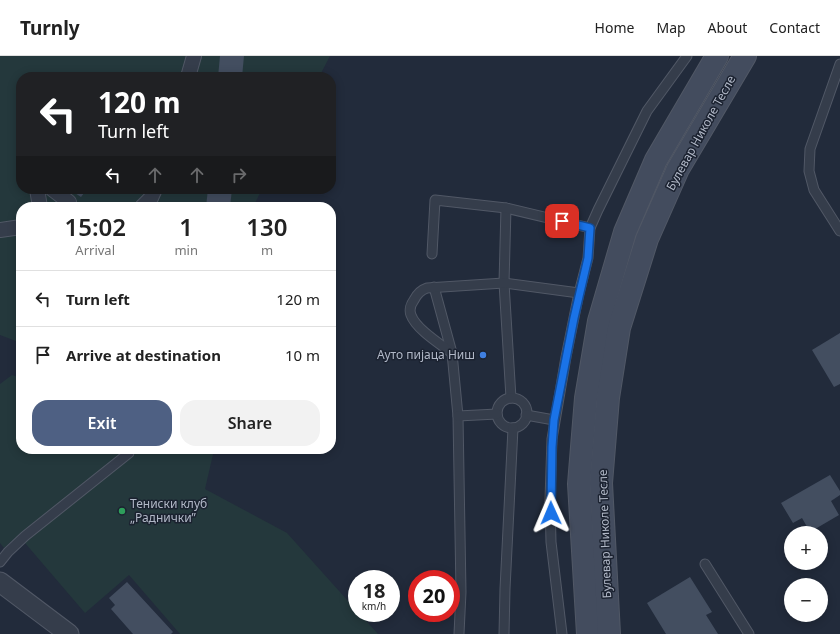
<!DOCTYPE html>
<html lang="en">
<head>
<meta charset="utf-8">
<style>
  body { margin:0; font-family:"Noto Sans",sans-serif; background:#f2f2f2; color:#222; height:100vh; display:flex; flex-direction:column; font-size:15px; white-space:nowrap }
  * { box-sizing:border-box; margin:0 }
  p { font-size:13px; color:#767676 }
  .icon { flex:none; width:22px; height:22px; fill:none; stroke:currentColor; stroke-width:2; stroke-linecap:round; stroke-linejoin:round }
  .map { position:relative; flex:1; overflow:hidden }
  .details { position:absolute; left:16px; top:146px; width:320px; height:252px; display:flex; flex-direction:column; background:#fff; border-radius:16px; box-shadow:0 2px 10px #0003 }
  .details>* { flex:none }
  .guide { position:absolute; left:16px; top:16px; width:320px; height:122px; border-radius:16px; box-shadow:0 2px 10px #0003; background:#202124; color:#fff; overflow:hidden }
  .buttons { position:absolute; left:784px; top:470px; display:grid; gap:8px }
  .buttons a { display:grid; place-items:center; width:44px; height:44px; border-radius:50%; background:#fff; box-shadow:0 2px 10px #0003; font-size:20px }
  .speed { position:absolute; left:348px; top:514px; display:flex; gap:8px; font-size:20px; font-weight:700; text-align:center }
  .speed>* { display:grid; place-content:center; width:52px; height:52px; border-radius:50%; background:#fff; box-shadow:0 2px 10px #0003; line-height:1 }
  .speed small { font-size:10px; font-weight:400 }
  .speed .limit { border:6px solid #d22; background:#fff; color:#111 }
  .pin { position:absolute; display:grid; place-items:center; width:34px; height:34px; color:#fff; margin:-17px; border-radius:8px; box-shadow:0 2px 6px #0006 }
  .me { position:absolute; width:44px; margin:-22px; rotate:359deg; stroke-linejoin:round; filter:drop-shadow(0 0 3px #0008) }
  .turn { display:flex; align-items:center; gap:14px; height:84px; padding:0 16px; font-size:18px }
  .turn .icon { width:52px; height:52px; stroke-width:2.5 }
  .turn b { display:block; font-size:28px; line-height:34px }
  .lanes { display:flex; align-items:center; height:38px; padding:0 16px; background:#0003; justify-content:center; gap:20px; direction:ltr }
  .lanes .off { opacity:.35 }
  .eta { display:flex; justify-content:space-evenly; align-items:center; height:68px; text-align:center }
  .eta b { font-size:24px; font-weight:600; line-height:28px }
  .cta { display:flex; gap:8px; margin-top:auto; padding:8px 16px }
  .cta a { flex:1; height:46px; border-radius:16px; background:#4e6083; color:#fff; font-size:16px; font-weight:600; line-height:46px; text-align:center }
  .cta a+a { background:#f2f2f2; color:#222 }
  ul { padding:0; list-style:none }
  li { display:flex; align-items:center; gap:12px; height:56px; padding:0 16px; border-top:1px solid #e0e0e0 }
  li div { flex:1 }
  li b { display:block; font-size:15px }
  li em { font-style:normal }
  header { display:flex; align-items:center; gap:24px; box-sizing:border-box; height:56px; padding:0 20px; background:#fff; border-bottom:1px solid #e0e0e0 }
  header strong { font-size:19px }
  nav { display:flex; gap:22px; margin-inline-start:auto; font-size:14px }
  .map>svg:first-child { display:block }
  .green { fill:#24383c }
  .building { fill:#434e60 }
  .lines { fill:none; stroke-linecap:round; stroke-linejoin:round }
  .service-casing { stroke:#515866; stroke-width:11 }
  .pedestrian-casing { stroke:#515866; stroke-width:16 }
  .minor-casing { stroke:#515866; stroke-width:21 }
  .secondary-casing { stroke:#515866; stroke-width:24 }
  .service { stroke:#353d4b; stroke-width:9 }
  .pedestrian { stroke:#353d4b; stroke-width:14 }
  .minor { stroke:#353d4b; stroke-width:19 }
  .secondary { stroke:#434c5e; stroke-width:22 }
  .route-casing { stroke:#114b97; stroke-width:10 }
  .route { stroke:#1a73e8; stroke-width:7 }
  .shop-dot { fill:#3f7fe0; stroke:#1b2230; stroke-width:1.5 }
  .leisure-dot { fill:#2e9e5b; stroke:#1b2230; stroke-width:1.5 }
  .labels { text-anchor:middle; stroke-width:3; stroke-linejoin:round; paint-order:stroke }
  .street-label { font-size:12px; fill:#b1b8c7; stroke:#1b2230 }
  .poi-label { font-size:12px; fill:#b1b8c7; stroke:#1b2230; text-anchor:end }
</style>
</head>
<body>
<header>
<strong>Turnly</strong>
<nav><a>Home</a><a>Map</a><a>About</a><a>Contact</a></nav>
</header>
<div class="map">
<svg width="840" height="578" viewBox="0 0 840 578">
  <rect width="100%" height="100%" fill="#222b3b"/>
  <g class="green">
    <polygon points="0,0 330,0 319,21 21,21 21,133 262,133 253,151 21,151 21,287 0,279"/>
    <polygon points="12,319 21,322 21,393 214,394 205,433 287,477 357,555 357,557 359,557 378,578 180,578 129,519 85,557 25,487 28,483 22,476 4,492 0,487 0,328"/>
  </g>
  <g class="building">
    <polygon points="220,0 244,0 242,21 218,21"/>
    <polygon points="63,133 87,133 81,141 72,135 70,138"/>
    <polygon points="208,133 232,133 230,151 206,151"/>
    <polygon points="840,277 840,328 834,331 812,294"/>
    <polygon points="830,419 840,435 840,439 831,445 839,459 810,476 802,462 793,467 781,447"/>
    <polygon points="690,521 712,556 706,559 718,578 666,578 647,547"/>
    <polygon points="127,526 173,576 171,578 133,578 111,553 115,549 109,542"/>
  </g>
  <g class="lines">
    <g class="service-casing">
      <g id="service">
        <polyline points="840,8 810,93 809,115 814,134 840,175"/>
        <polyline points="506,152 504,227 511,342"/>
        <polyline points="432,198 435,144 506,152 590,172"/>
        <polyline points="434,231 452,297 458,360 461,536 459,578"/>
        <path d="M452,297C440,288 416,273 411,259C409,254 411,248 414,244C417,238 421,234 427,232L504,227L579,237"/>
        <circle cx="512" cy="357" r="15"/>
        <polyline points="526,359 554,364"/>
        <polyline points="458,360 497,358"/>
        <polyline points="0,506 8,496 25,480 129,397"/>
        <polyline points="705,508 749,578"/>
        <polyline points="504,578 505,533 513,372"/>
        <polyline points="562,578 551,486 550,443 552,383 566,301 579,237 588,202 590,172 598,154 647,55 687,0"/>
      </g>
    </g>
    <g class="pedestrian-casing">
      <g id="pedestrian">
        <polyline points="188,21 194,0"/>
        <polyline points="37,133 40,151"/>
        <polyline points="52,133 69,146"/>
        <polyline points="142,151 151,142 155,133"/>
        <polyline points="0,174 21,171"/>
      </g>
    </g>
    <g class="minor-casing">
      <polyline id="minor" points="0,526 69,578"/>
    </g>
    <g class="secondary-casing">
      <g id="secondary">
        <polyline points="588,578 579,428 586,342 599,265 625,176 656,104 717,0"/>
        <polyline points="609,578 601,427 608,342 619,272 647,183 678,113 745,0"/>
      </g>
    </g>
    <use href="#service" class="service"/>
    <use href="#pedestrian" class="pedestrian"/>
    <use href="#minor" class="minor"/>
    <use href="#secondary" class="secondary"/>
  </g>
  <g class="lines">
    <g class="route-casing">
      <polyline id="route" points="551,457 552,391 554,364 574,262 588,202 590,172 562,165"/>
    </g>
    <use href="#route" class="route"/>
  </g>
  <circle class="shop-dot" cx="483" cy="299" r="4"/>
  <circle class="leisure-dot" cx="122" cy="455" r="4"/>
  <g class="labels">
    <g class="street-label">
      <text transform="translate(701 77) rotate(-61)" y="4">Булевар Николе Тесле</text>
      <text transform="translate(605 478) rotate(-92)" y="4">Булевар Николе Тесле</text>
    </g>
    <g class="poi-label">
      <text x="475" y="303">Ауто пијаца Ниш</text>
      <text x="130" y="452" text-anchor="start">Тениски клуб<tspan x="130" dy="14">„Раднички”</tspan></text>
    </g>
  </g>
</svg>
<div class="buttons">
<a>+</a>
<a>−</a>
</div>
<div class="speed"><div>18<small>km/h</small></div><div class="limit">20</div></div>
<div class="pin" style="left:562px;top:165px;background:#d93025"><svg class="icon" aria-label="arrive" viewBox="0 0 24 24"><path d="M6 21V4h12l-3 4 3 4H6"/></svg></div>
<svg class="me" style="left:551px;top:457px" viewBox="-20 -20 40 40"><path d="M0-17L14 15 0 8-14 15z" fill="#1a73e8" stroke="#fff" stroke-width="4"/></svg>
<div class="guide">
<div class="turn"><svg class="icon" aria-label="left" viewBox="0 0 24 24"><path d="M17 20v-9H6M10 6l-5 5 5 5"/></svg><div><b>120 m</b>Turn left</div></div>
<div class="lanes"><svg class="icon" aria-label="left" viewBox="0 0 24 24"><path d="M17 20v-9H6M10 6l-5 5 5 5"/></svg><svg class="icon off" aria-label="ahead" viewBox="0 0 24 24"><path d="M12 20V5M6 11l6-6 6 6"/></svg><svg class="icon off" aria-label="ahead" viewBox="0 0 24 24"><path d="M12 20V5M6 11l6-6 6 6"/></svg><svg class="icon off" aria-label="right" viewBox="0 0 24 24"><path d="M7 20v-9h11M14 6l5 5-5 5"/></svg></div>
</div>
<section class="details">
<div class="eta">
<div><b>15:02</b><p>Arrival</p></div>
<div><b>1</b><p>min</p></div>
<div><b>130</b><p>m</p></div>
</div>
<ul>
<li><svg class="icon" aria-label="left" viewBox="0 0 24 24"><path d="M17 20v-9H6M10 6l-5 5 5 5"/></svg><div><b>Turn left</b></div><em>120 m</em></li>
<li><svg class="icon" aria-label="arrive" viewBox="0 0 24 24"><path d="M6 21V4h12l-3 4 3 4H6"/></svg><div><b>Arrive at destination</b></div><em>10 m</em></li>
</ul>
<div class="cta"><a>Exit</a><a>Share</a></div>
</section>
</div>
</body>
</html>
